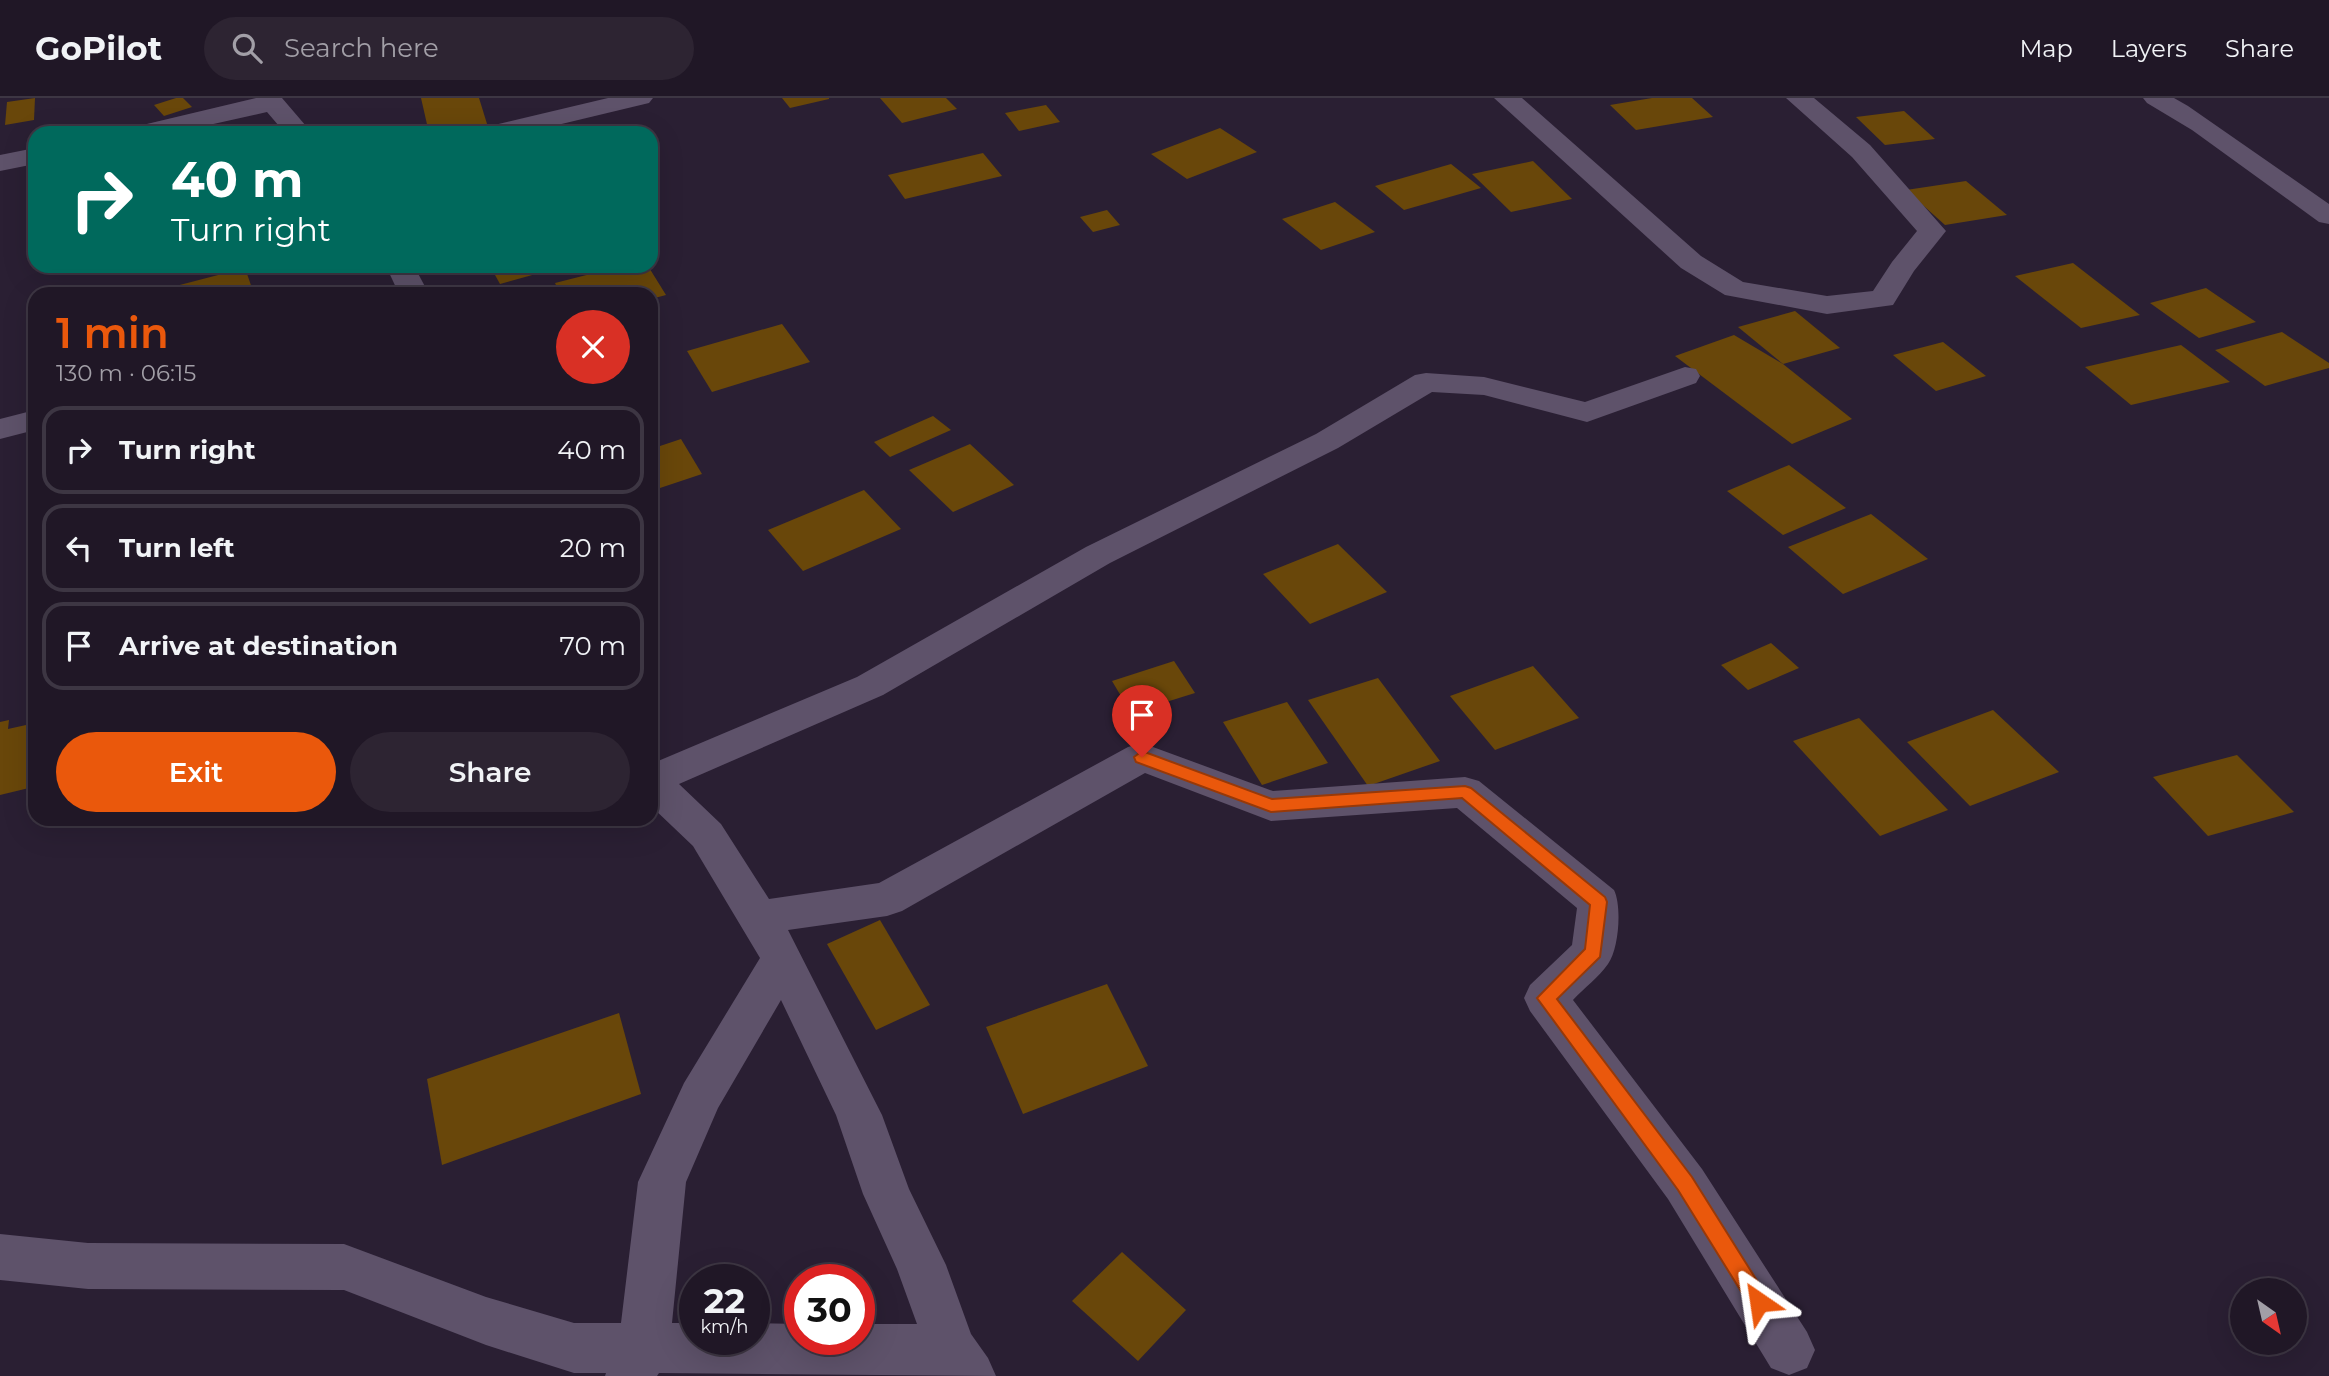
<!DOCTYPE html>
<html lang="en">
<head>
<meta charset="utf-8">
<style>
  body { margin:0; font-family:Montserrat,sans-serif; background:#2d2432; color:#f1f3f6; height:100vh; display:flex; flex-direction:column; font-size:26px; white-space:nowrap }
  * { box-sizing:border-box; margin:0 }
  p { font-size:23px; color:#a29fa7 }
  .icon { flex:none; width:38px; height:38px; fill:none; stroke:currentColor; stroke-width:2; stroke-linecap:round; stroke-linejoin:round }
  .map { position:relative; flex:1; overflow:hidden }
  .details { position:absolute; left:28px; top:189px; width:630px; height:539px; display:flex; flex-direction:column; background:#201726; border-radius:21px; box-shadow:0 7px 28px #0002,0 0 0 2px #3d3643 }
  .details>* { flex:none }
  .guide { position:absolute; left:28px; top:28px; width:630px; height:147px; border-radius:21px; box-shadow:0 7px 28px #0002,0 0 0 2px #3d3643; background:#00695c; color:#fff; overflow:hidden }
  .needle { width:46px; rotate:146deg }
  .buttons { position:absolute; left:2230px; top:1180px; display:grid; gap:14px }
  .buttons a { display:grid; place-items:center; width:77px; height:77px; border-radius:50%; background:#201726; box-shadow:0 7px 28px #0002,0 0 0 2px #3d3643; font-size:35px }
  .speed { position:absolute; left:679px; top:1166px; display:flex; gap:14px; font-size:35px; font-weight:700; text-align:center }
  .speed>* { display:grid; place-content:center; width:91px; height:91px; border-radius:50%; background:#201726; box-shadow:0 7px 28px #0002,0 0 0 2px #3d3643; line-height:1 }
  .speed small { font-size:18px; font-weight:400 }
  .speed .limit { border:10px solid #d22; background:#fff; color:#111 }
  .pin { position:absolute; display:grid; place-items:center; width:60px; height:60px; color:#fff; margin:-72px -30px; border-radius:50% 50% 50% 0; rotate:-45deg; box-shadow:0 0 7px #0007 }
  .pin .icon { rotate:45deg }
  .me { position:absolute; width:77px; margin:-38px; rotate:328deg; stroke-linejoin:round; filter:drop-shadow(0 0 5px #0008) }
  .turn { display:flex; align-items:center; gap:24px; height:147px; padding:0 28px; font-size:32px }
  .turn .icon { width:91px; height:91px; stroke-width:2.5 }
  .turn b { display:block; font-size:49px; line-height:60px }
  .round { display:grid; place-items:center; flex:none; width:74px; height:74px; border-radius:37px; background:#2d2432 }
  .overview { display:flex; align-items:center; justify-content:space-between; height:119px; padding:0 28px }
  h1 { font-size:42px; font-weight:600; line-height:52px; color:#ea580c }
  .action { display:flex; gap:14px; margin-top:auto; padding:14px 28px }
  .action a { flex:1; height:80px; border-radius:42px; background:#ea580c; color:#fff; font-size:28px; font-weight:600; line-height:80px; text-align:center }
  .action a+a { background:#2d2432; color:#f1f3f6 }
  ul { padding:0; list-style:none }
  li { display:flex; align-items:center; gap:21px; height:88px; margin:0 14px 10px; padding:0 14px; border:4px solid #3d3643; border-radius:21px }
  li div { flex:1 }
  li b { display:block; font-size:26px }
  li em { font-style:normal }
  header { display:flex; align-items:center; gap:42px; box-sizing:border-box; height:98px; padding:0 35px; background:#201726; border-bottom:2px solid #3d3643 }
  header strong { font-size:33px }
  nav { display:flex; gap:38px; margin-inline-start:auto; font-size:24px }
  .search { width:490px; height:63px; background:#2d2432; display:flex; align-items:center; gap:18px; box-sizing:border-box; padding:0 24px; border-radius:38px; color:#a29fa7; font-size:26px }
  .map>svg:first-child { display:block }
  .building { fill:#69470a }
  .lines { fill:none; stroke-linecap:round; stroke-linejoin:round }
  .street { fill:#5e526a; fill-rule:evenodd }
  .route { fill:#ea580c; stroke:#983908; stroke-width:2 }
</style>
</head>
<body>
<header>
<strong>GoPilot</strong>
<div class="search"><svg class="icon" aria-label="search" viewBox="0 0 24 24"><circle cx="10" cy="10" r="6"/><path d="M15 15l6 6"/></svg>Search here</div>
<nav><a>Map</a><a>Layers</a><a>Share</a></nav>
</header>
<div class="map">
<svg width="2329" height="1278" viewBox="0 0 2329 1278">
  <rect width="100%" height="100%" fill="#2a1f33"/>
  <g class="building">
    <polygon points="35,0 34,22 5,27 7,4"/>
    <polygon points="176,0 183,0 192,9 164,18 154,7"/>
    <polygon points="421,0 479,0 488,29 455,35 429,35"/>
    <polygon points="782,0 829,0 829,1 790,10"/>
    <polygon points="880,0 946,0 957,11 902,25"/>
    <polygon points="1652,0 1692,0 1713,19 1636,32 1610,7"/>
    <polygon points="1046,7 1060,24 1019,33 1005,15"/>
    <polygon points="1904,13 1935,41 1885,47 1856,19"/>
    <polygon points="1220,30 1257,54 1187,81 1151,56"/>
    <polygon points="983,55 1002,78 905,101 888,77"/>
    <polygon points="1533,63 1572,101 1511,114 1472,76"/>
    <polygon points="1451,66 1481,90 1404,112 1375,88"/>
    <polygon points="1966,83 2007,117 1945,127 1906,92"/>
    <polygon points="1335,104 1375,134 1321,152 1282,121"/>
    <polygon points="1107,112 1120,127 1093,134 1080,119"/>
    <polygon points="2073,165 2140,217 2081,230 2015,178"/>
    <polygon points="490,168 561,168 561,169 500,186"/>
    <polygon points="622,168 648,168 666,197 651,201 651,196 560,196 555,185"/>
    <polygon points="245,170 254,196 173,196 172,189"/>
    <polygon points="2206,190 2256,224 2199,240 2150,205"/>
    <polygon points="1795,213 1840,250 1783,266 1738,229"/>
    <polygon points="782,226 810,264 712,294 687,253"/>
    <polygon points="2282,234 2329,265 2329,270 2265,288 2215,252"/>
    <polygon points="1734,237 1783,266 1852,321 1792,346 1675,258"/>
    <polygon points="1943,244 1986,278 1936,293 1893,257"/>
    <polygon points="2181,247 2230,284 2131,307 2085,269"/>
    <polygon points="933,318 951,332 890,359 874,344"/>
    <polygon points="681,341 702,376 651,393 651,351"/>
    <polygon points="970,346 1014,387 953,414 909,372"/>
    <polygon points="1789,367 1846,410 1783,437 1727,393"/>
    <polygon points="864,392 901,431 803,473 768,432"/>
    <polygon points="1871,416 1928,461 1843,496 1788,449"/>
    <polygon points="1338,446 1387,494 1310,526 1263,476"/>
    <polygon points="1771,545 1799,570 1748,592 1721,567"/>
    <polygon points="1174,563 1195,595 1131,615 1112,583"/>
    <polygon points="1533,568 1579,620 1495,652 1450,598"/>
    <polygon points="1378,580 1440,663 1368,688 1308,602"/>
    <polygon points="1287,604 1328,665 1262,687 1223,624"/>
    <polygon points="1993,612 2059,674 1970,708 1907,644"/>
    <polygon points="1859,620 1948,712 1880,738 1793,643"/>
    <polygon points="9,622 8,631 35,625 35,647 29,690 0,697 0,624"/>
    <polygon points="2237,657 2294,714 2208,738 2153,679"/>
    <polygon points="880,822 930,907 876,932 827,846"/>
    <polygon points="1107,886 1148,968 1023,1016 986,929"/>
    <polygon points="619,915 641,996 442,1067 427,981"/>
    <polygon points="1122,1154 1186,1212 1138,1263 1072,1203"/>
  </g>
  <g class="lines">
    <g class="street">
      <polygon points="256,0 282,0 312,35 285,35 267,14 173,35 126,35 130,30"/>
      <polygon points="608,0 653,0 649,5 524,35 478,35 482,30"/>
      <polygon points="1494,0 1522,0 1701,158 1743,184 1827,198 1873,193 1892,164 1917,133 1852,59 1786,0 1814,0 1870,47 1946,133 1914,173 1893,207 1827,216 1725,197 1681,170"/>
      <polygon points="2143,0 2174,0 2188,8 2329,106 2329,126 2319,124 2192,32 2147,5"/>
      <polygon points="35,50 35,66 0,73 0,57"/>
      <polygon points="386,168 414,168 429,196 399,196"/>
      <path d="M1685,269L1696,271L1700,278L1696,285L1587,324L1484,297L1432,294L1338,350L1110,465L883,597L679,686L721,726L769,801L879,785L1128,649L1142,645L1273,693L1465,679L1479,683L1614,792C1622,808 1619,851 1608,866C1599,879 1584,890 1573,902L1702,1071L1807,1234L1815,1252L1807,1270L1789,1277L1771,1270L1668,1101L1530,913L1524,900L1530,887L1572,847L1577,810L1457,710L1271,723L1145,675L902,813L887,818L788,832L882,1017L909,1091L946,1167L971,1236L988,1260L996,1278L659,1275L657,1278H605L606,1275H574L486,1247L344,1192L88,1191L0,1182V1136L88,1145L344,1146L486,1199L574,1225H621L638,1084L684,985L760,860L693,748L651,708V666L857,579L1086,449L1316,336L1415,277L1426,275L1484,279L1585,304ZM781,902L836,1017L863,1096L897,1171L917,1226H859V1241H800V1226L754,1225V1241H695V1225H672L686,1084L718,1010Z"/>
      <polygon points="35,312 35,332 0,341 0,321"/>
    </g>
  </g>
  <polygon class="route" points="1142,653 1272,701 1465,688 1471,690 1605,799 1607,804 1600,859 1557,901 1692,1079 1766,1197 1770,1204 1766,1211 1759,1214 1752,1211 1678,1092 1537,900 1585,851 1590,807 1462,700 1271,714 1136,664 1134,659"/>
</svg>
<div class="buttons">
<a><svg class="needle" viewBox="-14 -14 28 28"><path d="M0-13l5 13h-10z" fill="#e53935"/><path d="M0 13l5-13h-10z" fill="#a29fa7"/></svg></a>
</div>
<div class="speed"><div>22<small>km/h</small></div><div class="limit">30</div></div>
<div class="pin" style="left:1142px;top:659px;background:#d93025"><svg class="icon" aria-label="arrive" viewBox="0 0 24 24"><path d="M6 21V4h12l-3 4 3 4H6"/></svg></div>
<svg class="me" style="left:1759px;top:1204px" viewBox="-20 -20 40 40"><path d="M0-17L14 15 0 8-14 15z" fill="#ea580c" stroke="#fff" stroke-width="4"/></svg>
<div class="guide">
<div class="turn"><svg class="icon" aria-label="right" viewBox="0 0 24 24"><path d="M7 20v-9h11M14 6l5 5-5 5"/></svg><div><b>40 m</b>Turn right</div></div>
</div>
<section class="details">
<div class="overview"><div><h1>1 min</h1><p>130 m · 06:15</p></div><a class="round" style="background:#d93025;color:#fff"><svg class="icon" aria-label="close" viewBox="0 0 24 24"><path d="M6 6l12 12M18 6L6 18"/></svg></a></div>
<ul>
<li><svg class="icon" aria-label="right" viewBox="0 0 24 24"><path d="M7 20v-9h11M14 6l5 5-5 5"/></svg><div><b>Turn right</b></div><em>40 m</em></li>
<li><svg class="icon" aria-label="left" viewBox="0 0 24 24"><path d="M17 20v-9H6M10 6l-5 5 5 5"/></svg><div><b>Turn left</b></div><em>20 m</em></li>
<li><svg class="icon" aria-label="arrive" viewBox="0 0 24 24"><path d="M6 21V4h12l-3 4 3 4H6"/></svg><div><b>Arrive at destination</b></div><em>70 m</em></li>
</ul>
<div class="action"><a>Exit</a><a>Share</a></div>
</section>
</div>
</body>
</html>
